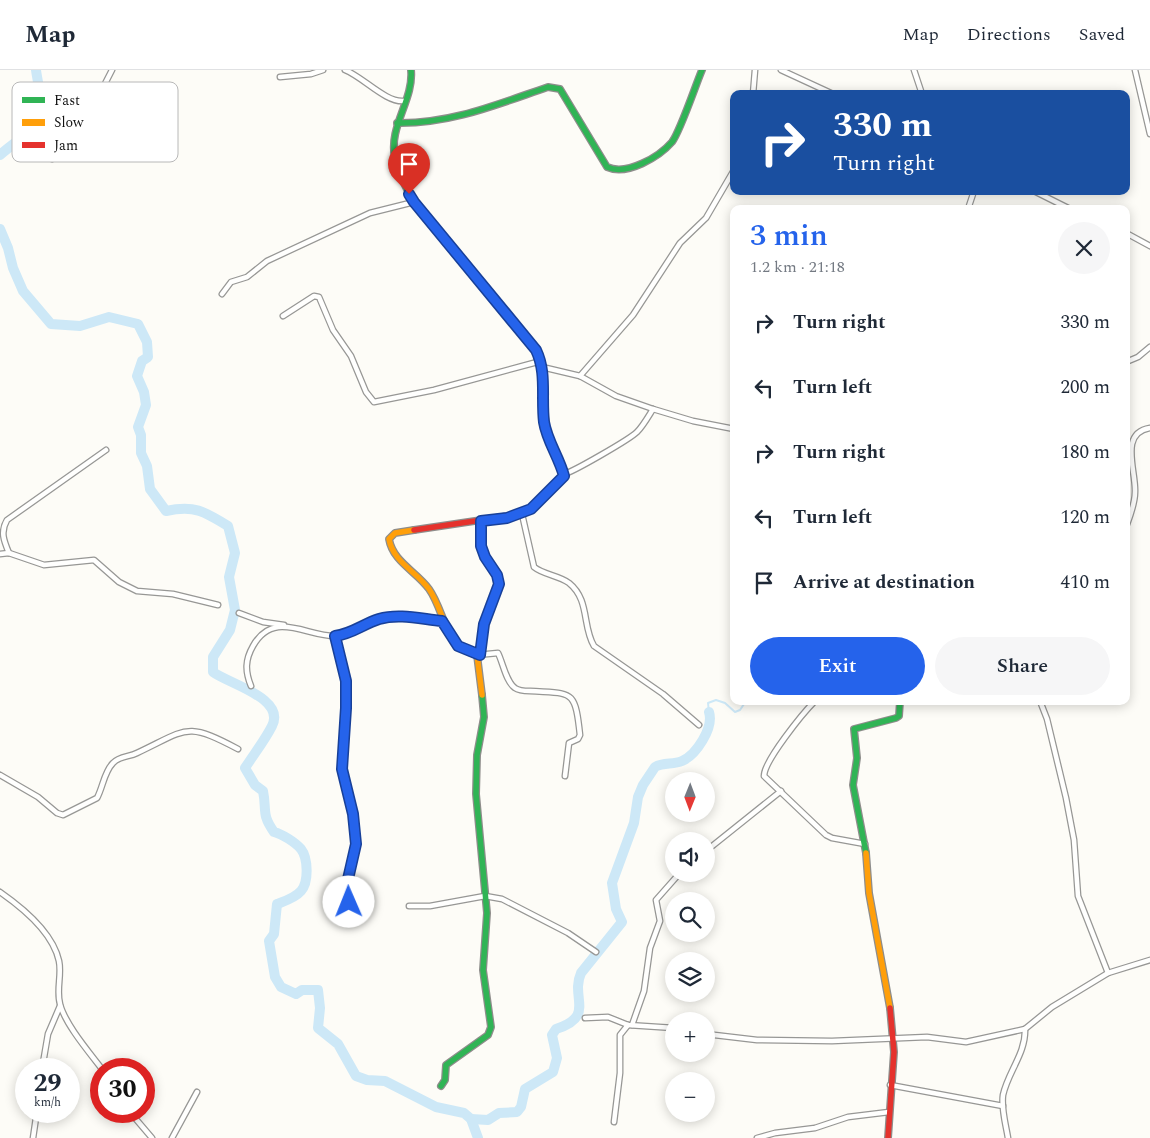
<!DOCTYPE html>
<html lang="en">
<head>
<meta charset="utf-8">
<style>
  body { margin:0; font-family:Spectral,serif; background:#f6f6f7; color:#1f2937; height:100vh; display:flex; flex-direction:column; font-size:19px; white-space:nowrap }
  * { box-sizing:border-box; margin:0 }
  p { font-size:16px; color:#747a83 }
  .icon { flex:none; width:28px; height:28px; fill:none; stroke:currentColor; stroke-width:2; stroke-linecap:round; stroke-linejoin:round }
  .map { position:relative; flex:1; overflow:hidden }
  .details { position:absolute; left:730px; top:135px; width:400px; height:500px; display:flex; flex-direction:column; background:#fff; border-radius:10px; box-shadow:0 2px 12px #0003 }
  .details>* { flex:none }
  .top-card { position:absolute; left:730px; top:20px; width:400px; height:105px; border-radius:10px; box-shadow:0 2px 12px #0003; background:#1a4fa0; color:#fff; overflow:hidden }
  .needle { width:32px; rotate:181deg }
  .tools { position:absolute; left:665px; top:702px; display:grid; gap:10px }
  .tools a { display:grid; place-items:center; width:50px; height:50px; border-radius:50%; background:#fff; box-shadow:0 2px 12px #0003; font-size:25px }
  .speed { position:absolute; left:15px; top:988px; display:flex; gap:10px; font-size:25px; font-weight:700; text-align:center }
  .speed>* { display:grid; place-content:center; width:65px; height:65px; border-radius:50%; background:#fff; box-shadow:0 2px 12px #0003; line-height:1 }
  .speed small { font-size:12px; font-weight:400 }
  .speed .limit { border:8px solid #d22; background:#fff; color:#111 }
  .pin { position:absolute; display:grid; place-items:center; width:42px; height:42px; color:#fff; margin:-51px -21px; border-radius:50% 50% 50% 0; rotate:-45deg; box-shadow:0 0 5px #0007 }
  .pin .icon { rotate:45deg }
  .me { position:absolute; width:55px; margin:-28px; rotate:359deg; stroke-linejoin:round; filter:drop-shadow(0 0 4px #0008) }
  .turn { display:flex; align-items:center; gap:18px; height:105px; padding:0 20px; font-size:22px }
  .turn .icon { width:65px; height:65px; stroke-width:2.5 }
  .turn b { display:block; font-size:35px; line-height:42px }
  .round { display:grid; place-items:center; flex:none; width:52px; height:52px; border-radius:26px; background:#f6f6f7 }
  .overview { display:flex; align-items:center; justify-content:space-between; height:85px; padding:0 20px }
  h1 { font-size:30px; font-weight:600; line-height:38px; color:#2563eb }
  .cta { display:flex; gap:10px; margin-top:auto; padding:10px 20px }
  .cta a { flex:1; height:58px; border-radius:30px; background:#2563eb; color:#fff; font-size:20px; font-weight:600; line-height:58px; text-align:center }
  .cta a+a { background:#f6f6f7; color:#1f2937 }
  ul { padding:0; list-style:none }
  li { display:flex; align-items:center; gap:15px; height:65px; padding:0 20px }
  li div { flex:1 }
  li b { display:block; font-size:19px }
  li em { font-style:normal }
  header { display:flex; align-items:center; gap:30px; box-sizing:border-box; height:70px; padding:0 25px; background:#fff; border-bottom:1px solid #e0e1e3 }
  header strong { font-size:24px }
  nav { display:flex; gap:28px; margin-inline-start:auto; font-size:18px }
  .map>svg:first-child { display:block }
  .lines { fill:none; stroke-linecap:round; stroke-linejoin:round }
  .stream { stroke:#cde8f7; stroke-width:2 }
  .river { stroke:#cde8f7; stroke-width:10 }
  .street-casing { stroke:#979795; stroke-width:7 }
  .fast-casing { stroke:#8e8d8b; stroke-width:8 }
  .slow-casing { stroke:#8e8d8b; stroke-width:8 }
  .jam-casing { stroke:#8e8d8b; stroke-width:8 }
  .street { stroke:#fffffe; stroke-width:4.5 }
  .fast { stroke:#30b455; stroke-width:5.5 }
  .slow { stroke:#ff9f0a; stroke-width:5.5 }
  .jam { stroke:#e5322d; stroke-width:5.5 }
  .route-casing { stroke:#184099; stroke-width:12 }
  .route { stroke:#2563eb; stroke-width:9 }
  .key { fill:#fff; stroke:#b8b8b8; stroke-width:1 }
  .key-label { font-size:14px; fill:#111 }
</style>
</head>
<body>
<header>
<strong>Map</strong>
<nav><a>Map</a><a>Directions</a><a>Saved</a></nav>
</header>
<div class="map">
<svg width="1150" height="1068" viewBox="0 0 1150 1068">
  <rect width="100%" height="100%" fill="#fdfcf7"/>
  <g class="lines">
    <polyline class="stream" points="709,642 708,633 716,630 725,633 735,642 740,640 746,631"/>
    <g class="river">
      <path d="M0,85C11,75 24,67 34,58C47,45 38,16 36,0"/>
      <path d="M0,159L8,178L13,198L23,221L51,254L80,256L109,247L138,254L147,272L148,287L142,291L137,306L144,322L146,335L138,357L141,365V383L147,396L150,419L166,441C194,435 204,441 228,456L235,483L229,507L235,540L230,560L213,587V602C229,614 286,628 272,656C265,670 254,684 245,698L255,715L263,721C267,740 261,744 274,762C282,764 295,772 301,779C308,788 309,812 301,821C295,828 285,831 277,834L274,864L269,871L275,907L281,917L296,924L302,920H318L320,938L318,958L338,974L356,1006L367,1010L385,1011L436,1037L464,1043L471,1049L478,1068"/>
      <path d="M471,1049L488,1050L499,1043L517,1042L521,1037L525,1019L553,1002L557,988L552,965L556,959C596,946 570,928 581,903L622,852L616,839L612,813L634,753L638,727L643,715L655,697C664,692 673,695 682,691C696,685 714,658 709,642"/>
    </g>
    <g class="street-casing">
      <g id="street">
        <path d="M345,0C363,7 386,33 404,31"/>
        <polyline points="781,0 833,24"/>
        <polyline points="914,0 922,24"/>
        <polyline points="1135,0 1150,64"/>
        <polyline points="280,7 311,4 323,0"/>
        <polyline points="753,24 755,0"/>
        <polyline points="52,89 70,62 90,43 112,0"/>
        <polyline points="1034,121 1070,139"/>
        <polyline points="968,139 974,121"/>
        <polyline points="1126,163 1150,176"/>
        <polyline points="222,224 231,212 247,207 267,191 370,143 414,132"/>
        <polyline points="283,246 314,226 319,227 333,260 351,286 366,322 374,332 434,320 541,291"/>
        <polyline points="1126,292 1138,287 1150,277"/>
        <polyline points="542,297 580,306 616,326 653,339 693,351 734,359"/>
        <polyline points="580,306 633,245 680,173 706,148 734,100"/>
        <path d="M564,404C573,402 630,369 637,362C643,356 648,347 653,339"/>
        <path d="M522,444L534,497C544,505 558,505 569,513C590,530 582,556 594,576L663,624L699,655"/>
        <path d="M1126,457C1130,446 1135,434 1135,422C1136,400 1119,363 1150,358"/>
        <path d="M9,483C4,471 0,462 7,450L106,380"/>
        <polyline points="0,484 9,483 44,495 94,490 119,512 137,521 173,524 218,535"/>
        <polyline points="239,543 263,552 284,555"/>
        <polyline points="335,566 346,611 342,699 353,744 356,774 348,809 349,832 353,846"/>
        <path d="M477,585L498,583C503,593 506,612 515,618C519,621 525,621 530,621C572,624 575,618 580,665L578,669L569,673L565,706"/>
        <polyline points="480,585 484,554 499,514 481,476 481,451"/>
        <path d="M251,616C245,601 245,590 253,576C274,539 307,567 336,566C352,566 363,554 378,549C398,542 421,549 442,551"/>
        <path d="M815,631C803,643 764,691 764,706L826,765L832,768L865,774"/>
        <polyline points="1040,631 1047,649 1066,728 1074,770 1078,826 1108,903"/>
        <path d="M0,705L38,727L57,743L63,745L97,728C103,717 104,702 113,693C119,686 129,687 137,683C188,659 185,651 238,679"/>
        <polyline points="706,781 781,721"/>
        <path d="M0,822C23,838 53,863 59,891C62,905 56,920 60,934C65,954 89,982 102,999"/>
        <polyline points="409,836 430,836 485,826 502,829 568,863 596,882"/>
        <polyline points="585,948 608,947 628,955 674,958"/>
        <polyline points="632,955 644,921 650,878 660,851 656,830 679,804"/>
        <polyline points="706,964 757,970 832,971 927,967 966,972 1025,959"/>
        <polyline points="42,999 48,964 60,936"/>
        <polyline points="890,1015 1003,1036"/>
        <polyline points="129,1041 152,1068"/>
        <polyline points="614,1052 620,1003 620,965 628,955"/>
        <polyline points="33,1068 37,1041"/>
        <polyline points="172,1068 197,1022"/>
        <polyline points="757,1068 775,1063 815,1058 848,1047 889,1042"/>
        <path d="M1008,1068C1006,1055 1001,1039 1003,1025C1008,1002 1026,983 1025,959L1052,937L1108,903L1150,890"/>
      </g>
    </g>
    <g class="fast-casing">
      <g id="fast">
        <path d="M411,0C414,30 388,57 395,88C402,121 426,147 446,172C475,209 506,244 536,280L541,298L543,319"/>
        <path d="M397,53C451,54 498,34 548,17L560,19L607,97C627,106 659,87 672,72C680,62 696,14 702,0"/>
        <polyline points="866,783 853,715 857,688 854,659 896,648 899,646 900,631"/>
        <polyline points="441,1016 445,1010 446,995 488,965 491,957 483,900 487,843 476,724 477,685 484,647 482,625"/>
      </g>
    </g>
    <g class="slow-casing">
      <g id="slow">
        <path d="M414,460L395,463L389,469C393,492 416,501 429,519C441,536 443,558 457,574C462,580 470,583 477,585L482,625"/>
        <polyline points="866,783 869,823 890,938"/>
      </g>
    </g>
    <g class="jam-casing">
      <g id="jam">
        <polyline points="414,460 522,444 542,430 565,406 546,359 543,319"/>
        <polyline points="888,1068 894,982 890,938"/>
      </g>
    </g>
    <use href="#street" class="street"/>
    <use href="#fast" class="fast"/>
    <use href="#slow" class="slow"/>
    <use href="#jam" class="jam"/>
  </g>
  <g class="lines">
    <g class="route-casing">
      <path id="route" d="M349,832L348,809L356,774L353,744L342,699L346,638V611L335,566C352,564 363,554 379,549C399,543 421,549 442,551L458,576L480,585L484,554L499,514L497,505L485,487L481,476V451L507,448L531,439L564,406C559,387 547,371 544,352C541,327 547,303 536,280L414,132L409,124"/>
    </g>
    <use href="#route" class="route"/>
  </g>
  <rect x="12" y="12" width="166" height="80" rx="8" class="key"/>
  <rect x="22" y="27" width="23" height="6" fill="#30b455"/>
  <rect x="22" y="49" width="23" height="7" fill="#ff9f0a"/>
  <rect x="22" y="72" width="23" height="6" fill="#e5322d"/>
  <g class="key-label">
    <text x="54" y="35">Fast</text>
    <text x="54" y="57">Slow</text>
    <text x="54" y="80">Jam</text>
  </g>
</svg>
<div class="tools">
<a><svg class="needle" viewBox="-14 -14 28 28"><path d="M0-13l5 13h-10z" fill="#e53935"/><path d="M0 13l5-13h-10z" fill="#747a83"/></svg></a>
<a><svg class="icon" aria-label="sound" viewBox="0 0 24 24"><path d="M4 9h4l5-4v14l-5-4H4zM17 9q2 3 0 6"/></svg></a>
<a><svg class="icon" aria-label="search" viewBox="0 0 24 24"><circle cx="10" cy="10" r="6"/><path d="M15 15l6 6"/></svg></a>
<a><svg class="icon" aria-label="layers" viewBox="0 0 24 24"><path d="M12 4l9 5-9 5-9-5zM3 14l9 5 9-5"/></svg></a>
<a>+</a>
<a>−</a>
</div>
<div class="speed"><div>29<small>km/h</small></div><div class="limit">30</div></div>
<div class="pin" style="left:409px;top:124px;background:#d93025"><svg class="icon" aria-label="arrive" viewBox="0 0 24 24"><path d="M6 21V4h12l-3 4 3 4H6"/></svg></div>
<svg class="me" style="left:349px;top:832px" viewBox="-20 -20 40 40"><circle r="19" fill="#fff"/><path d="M0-13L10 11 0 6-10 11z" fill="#2563eb"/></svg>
<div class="top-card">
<div class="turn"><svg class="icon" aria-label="right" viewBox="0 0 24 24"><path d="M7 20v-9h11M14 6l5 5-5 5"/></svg><div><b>330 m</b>Turn right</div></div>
</div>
<section class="details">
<div class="overview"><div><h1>3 min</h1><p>1.2 km · 21:18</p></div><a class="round"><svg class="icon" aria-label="close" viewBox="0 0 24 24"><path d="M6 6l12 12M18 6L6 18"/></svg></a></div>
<ul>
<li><svg class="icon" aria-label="right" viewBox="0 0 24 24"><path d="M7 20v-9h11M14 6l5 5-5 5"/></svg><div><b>Turn right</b></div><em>330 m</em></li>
<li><svg class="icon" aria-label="left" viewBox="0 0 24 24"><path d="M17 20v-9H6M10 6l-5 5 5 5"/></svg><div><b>Turn left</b></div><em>200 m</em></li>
<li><svg class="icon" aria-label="right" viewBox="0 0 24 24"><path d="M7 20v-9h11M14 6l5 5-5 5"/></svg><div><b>Turn right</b></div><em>180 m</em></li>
<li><svg class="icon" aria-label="left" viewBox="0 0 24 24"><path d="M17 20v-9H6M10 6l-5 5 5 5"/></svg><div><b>Turn left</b></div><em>120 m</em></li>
<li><svg class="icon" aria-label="arrive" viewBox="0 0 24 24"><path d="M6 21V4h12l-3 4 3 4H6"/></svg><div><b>Arrive at destination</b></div><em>410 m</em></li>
</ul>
<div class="cta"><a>Exit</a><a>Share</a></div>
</section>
</div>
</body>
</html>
